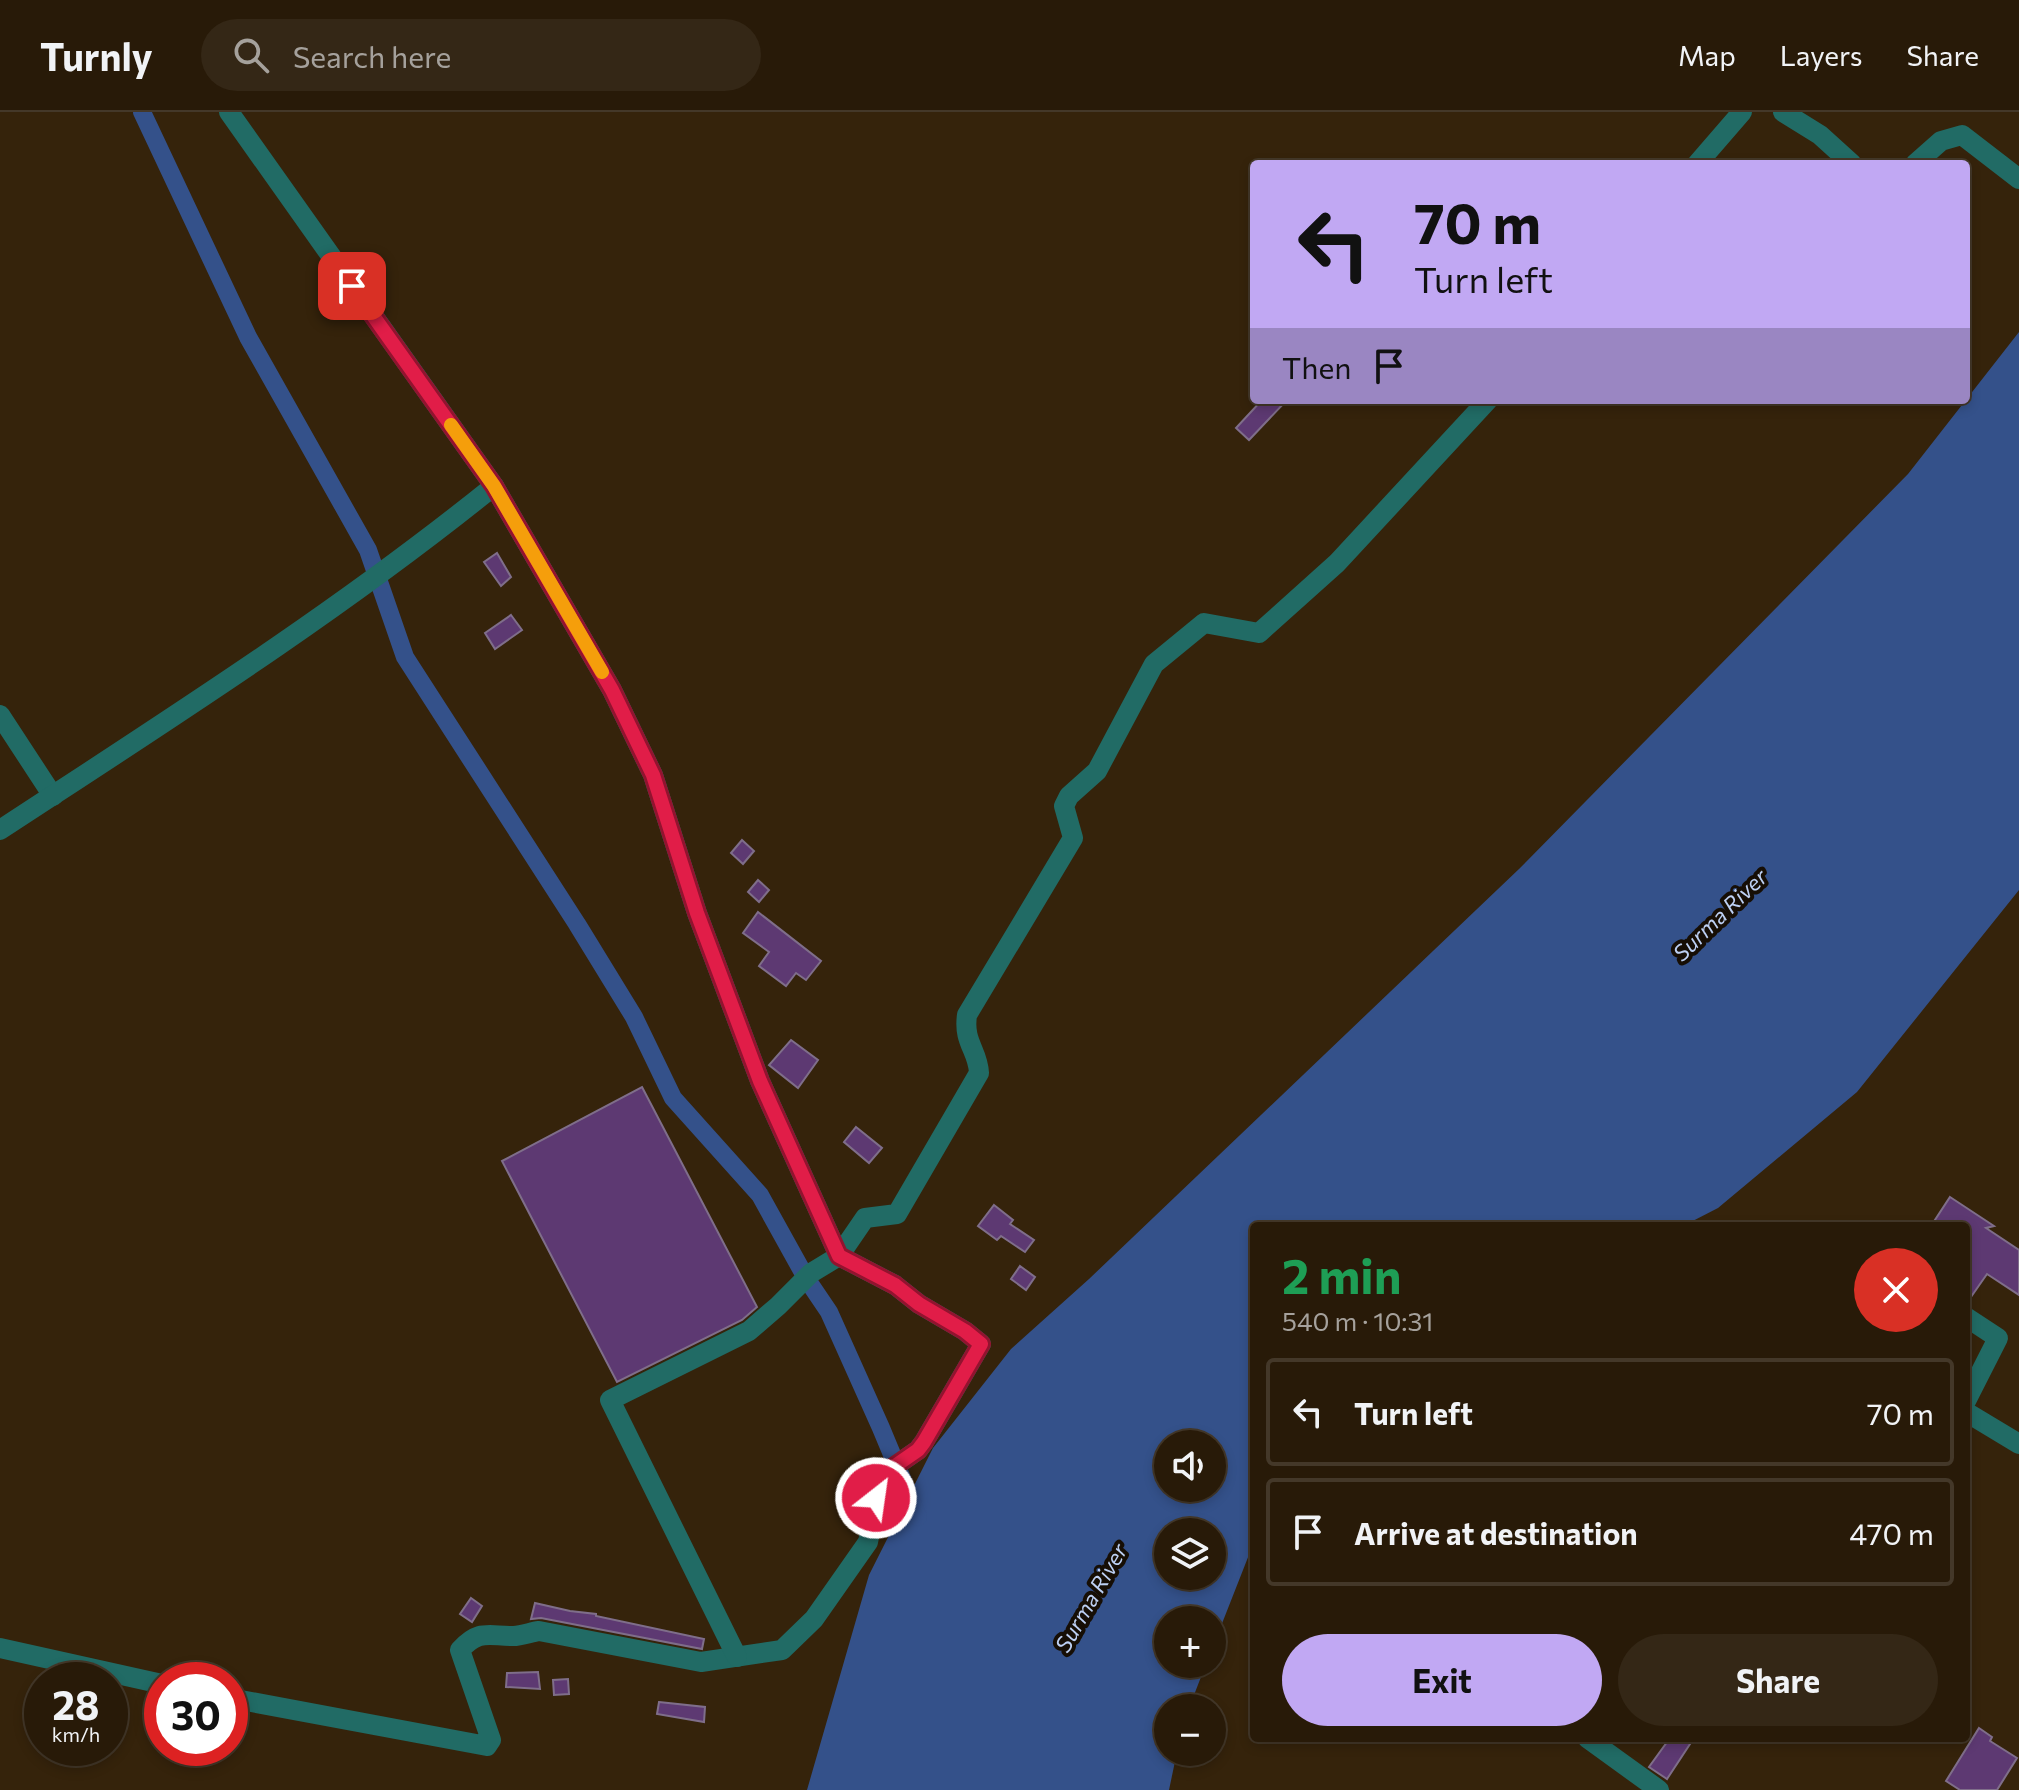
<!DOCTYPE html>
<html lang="en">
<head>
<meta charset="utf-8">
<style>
  body { margin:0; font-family:Commissioner,sans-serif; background:#342716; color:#f1f3f6; height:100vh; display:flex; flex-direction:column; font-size:30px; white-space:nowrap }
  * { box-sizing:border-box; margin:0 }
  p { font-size:26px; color:#a5a19c }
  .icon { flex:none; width:44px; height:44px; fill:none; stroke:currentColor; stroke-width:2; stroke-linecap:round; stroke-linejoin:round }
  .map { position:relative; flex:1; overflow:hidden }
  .side { position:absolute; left:1250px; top:1110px; width:720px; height:520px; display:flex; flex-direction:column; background:#281a08; border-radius:8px; box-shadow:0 4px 12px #0003,0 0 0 2px #443829 }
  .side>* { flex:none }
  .hud { position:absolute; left:1250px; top:48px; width:720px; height:244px; border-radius:8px; box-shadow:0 4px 12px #0003,0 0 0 2px #443829; background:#c1a8f3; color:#111; overflow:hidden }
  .tools { position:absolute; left:1154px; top:1318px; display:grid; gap:16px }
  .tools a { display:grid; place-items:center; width:72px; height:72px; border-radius:50%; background:#281a08; box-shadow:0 4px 12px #0003,0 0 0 2px #443829; font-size:40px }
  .speed { position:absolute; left:24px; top:1550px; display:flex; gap:16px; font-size:40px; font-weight:700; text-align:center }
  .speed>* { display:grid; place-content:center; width:104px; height:104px; border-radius:50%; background:#281a08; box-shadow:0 4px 12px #0003,0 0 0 2px #443829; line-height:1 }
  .speed small { font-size:20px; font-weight:400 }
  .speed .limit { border:12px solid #d22; background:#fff; color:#111 }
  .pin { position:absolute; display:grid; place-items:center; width:68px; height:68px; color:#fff; margin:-34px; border-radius:16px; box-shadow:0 4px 12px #0006 }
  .me { position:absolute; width:88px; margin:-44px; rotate:30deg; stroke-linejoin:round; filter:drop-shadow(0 0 6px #0008) }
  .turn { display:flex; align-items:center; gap:28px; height:168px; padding:0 32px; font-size:36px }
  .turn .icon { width:104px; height:104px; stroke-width:2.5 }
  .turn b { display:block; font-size:56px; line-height:68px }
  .then { display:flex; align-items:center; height:76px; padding:0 32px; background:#0003; gap:16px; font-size:30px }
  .round { display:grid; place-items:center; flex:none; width:84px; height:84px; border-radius:42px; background:#342716 }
  .summary { display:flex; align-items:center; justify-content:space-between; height:136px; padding:0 32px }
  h1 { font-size:48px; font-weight:700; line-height:60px; color:#1e9e55 }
  .primary-button { display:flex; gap:16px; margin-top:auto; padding:16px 32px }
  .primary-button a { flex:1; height:92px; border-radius:48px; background:#c1a8f3; color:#111; font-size:32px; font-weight:700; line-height:92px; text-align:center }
  .primary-button a+a { background:#342716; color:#f1f3f6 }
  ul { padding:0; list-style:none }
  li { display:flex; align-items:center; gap:24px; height:108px; margin:0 16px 12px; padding:0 16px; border:4px solid #443829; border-radius:8px }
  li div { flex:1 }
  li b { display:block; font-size:30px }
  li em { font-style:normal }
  header { display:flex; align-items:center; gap:48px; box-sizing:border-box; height:112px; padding:0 40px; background:#281a08; border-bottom:2px solid #443829 }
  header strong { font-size:38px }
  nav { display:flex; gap:44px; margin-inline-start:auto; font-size:28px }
  .search { width:560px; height:72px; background:#342716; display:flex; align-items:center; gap:20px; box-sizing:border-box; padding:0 28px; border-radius:44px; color:#a5a19c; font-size:30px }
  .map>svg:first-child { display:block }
  .water { fill:#34518a; fill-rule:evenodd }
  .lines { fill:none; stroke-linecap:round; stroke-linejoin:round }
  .canal { stroke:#34518a; stroke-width:18 }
  .building { fill:#5d3972; stroke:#7f6e8a; stroke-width:2 }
  .street { stroke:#216b65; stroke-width:20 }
  .route-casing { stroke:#92132f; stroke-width:20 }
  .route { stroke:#e11d48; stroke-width:14 }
  .slow { stroke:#f59e0b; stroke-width:14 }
  .labels { text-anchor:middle; stroke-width:8; stroke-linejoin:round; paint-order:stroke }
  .water-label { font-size:22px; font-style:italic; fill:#bdd0f3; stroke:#160e05 }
</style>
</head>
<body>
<header>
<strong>Turnly</strong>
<div class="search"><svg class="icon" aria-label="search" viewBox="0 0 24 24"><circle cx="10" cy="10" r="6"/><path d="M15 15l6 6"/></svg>Search here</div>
<nav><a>Map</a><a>Layers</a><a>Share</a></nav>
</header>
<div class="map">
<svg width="2019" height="1678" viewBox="0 0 2019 1678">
  <rect width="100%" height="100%" fill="#35230b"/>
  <path class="water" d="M2019,220V778L1857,980L1718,1096L1683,1114H1254V1430L1212,1537V1508H1168V1552H1206L1189,1596H1168V1640H1177L1169,1678H807L869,1463L933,1336L1011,1237L1089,1167L1519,757L1908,362ZM1168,1332H1212V1376H1168ZM1168,1420H1212V1464H1168Z"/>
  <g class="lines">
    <polyline class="canal" points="142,0 248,225 368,438 405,545 577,812 634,905 673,986 760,1083 806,1166 829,1200 881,1316 918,1405"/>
  </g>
  <g class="building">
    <polygon points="1262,288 1287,288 1249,328 1236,316"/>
    <polygon points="497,441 511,465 501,474 484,450"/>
    <polygon points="511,503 522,518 495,537 485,521"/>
    <polygon points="742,728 754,739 743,752 731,741"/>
    <polygon points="758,768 769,778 759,790 748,780"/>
    <polygon points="758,800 821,849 806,868 796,861 786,874 759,854 769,840 743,821"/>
    <polygon points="791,928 818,948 798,976 769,953"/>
    <polygon points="642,975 757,1195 742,1208 617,1270 502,1049"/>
    <polygon points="856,1015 882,1036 869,1051 844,1030"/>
    <polygon points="1950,1085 1994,1114 1986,1116 2019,1138 2019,1183 1987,1162 1966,1192 1966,1114 1931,1114"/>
    <polygon points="994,1093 1013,1108 1010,1112 1034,1128 1025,1140 1001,1124 997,1128 978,1114"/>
    <polygon points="1020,1154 1035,1165 1026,1178 1011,1167"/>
    <polygon points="471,1486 482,1494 472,1510 460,1502"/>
    <polygon points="535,1491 570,1499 596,1502 596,1504 704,1527 702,1537 541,1506 531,1507"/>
    <polygon points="538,1560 540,1577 506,1575 507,1561"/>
    <polygon points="568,1567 569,1582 554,1583 553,1568"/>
    <polygon points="659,1590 705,1595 704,1610 657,1602"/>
    <polygon points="1979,1616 1992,1625 1990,1629 2017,1646 1997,1678 1960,1678 1946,1669"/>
    <polygon points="1670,1626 1694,1626 1667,1667 1649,1655"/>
  </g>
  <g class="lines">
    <g class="street">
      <path d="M229,0L494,374L612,578L653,663L697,801L760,969L839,1144L895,1173L919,1192L965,1219L981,1232L924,1330L918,1338L882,1363L868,1430L814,1507L782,1538L701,1550L539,1519C531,1520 522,1524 513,1524C488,1524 479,1517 460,1538L491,1628L487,1634L230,1586"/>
      <polyline points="1783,0 1820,23 1852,52"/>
      <polyline points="1697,52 1742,0"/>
      <polyline points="1915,52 1941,29 1962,23 2019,67"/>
      <polyline points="0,603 53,684"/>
      <path d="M0,718C168,608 338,500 494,374"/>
      <polyline points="1966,1205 1998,1226 1966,1289"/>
      <polyline points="1966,1300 2019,1332"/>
      <polyline points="0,1536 162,1572"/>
      <path d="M737,1545L610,1288L749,1219L778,1194L811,1161L839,1144L865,1106L897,1102L979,961C978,938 963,931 967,903L1073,726L1064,694L1069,684L1097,659L1154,552L1204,511L1259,521L1337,451L1488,288"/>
      <polyline points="1587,1626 1659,1678"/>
    </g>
  </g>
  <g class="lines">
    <g class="route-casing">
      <polyline id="route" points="352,174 494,374 612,578 653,663 697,801 760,969 839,1144 895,1173 919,1192 965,1219 981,1232 924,1330 918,1338 882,1363 876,1386"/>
    </g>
    <use href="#route" class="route"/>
    <polyline class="slow" points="451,313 494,374 602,560"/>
  </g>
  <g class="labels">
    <g class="water-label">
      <text transform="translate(1720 803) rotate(-44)" y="8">Surma River</text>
      <text transform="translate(1091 1486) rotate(-60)" y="8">Surma River</text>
    </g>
  </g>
</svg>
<div class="tools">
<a><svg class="icon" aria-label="sound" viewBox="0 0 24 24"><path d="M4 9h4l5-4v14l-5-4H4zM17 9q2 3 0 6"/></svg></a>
<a><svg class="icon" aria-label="layers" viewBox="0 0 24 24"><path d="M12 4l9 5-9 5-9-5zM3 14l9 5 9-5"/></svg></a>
<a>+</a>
<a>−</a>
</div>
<div class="speed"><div>28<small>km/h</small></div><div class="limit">30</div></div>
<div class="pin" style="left:352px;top:174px;background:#d93025"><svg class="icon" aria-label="arrive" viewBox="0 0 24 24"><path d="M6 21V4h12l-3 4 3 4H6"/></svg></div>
<svg class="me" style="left:876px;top:1386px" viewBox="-20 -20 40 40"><circle r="17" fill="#e11d48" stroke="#fff" stroke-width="3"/><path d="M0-11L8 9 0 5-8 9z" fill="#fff"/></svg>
<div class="hud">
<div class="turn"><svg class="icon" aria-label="left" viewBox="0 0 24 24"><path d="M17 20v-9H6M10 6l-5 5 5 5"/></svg><div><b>70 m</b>Turn left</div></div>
<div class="then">Then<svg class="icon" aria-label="arrive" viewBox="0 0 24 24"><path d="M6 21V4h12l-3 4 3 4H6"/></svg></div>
</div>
<section class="side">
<div class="summary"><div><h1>2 min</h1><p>540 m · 10:31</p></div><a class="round" style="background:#d93025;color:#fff"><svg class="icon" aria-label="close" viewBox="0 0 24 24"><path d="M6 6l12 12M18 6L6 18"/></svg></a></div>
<ul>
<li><svg class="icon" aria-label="left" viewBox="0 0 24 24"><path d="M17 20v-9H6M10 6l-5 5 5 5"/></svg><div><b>Turn left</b></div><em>70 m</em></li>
<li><svg class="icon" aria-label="arrive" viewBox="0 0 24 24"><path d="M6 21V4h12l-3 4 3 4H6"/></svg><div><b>Arrive at destination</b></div><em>470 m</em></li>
</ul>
<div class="primary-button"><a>Exit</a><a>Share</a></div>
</section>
</div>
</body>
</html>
